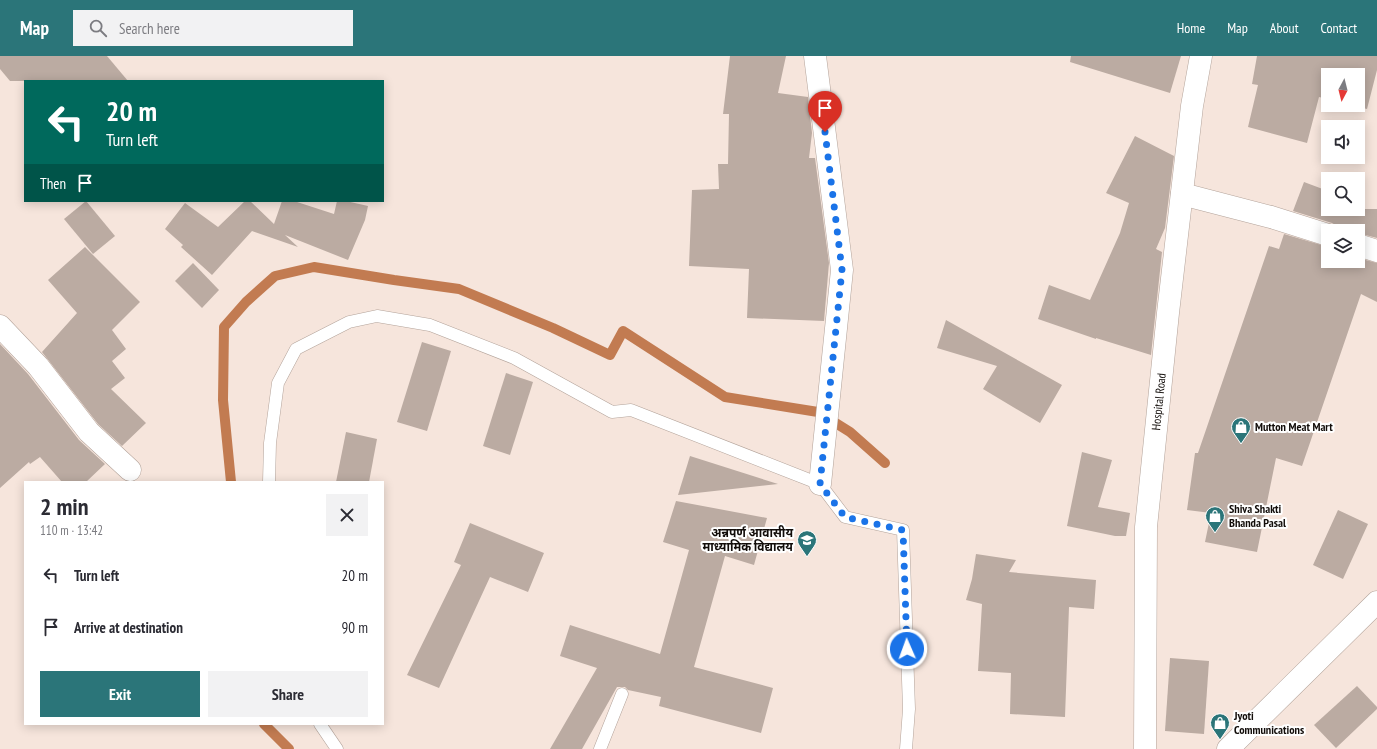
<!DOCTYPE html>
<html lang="en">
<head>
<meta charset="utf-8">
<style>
  body { margin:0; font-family:"PT Sans Narrow","Noto Sans Devanagari",sans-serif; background:#f2f2f3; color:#2b2b33; height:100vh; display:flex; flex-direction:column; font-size:15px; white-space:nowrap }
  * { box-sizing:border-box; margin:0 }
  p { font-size:13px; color:#7c7c81 }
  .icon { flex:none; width:22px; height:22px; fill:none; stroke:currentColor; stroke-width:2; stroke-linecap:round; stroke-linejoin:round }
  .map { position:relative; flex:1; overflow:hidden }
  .sheet { position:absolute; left:24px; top:425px; width:360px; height:244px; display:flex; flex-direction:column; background:#fff; border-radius:0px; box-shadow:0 2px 10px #0003 }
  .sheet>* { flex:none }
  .top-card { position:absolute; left:24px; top:24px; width:360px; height:122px; border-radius:0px; box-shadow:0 2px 10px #0003; background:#00695c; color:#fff; overflow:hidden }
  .needle { width:26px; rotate:187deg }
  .tools { position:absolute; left:1321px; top:12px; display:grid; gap:8px }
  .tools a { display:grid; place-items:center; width:44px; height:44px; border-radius:0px; background:#fff; box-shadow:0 2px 10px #0003; font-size:20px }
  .pin { position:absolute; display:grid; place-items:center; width:34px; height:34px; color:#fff; margin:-41px -17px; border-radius:50% 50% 50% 0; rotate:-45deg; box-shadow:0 0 4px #0007 }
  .pin .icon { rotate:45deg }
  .me { position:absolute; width:44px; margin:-22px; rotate:358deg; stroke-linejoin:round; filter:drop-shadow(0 0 3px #0008) }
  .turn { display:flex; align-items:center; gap:14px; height:84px; padding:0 16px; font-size:18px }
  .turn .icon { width:52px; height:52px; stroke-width:2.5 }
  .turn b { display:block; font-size:28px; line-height:34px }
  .then { display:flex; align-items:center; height:38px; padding:0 16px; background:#0003; gap:8px; font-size:15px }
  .round { display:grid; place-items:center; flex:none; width:42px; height:42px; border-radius:0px; background:#f2f2f3 }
  .summary { display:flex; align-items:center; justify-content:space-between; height:68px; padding:0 16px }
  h1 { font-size:24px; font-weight:700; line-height:30px }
  .primary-button { display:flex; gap:8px; margin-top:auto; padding:8px 16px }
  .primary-button a { flex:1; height:46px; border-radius:0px; background:#2b7579; color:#fff; font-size:16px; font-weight:700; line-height:46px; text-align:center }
  .primary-button a+a { background:#f2f2f3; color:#2b2b33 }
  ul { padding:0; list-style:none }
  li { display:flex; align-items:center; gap:12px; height:52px; padding:0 16px }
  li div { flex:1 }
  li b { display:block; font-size:15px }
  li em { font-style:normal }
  header { display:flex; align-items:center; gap:24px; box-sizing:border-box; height:56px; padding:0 20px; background:#2b7579; color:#fff }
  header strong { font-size:19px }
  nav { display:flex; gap:22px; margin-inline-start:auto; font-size:14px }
  .search { width:280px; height:36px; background:#f2f2f3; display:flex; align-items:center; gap:10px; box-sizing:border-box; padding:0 14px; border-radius:0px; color:#7c7c81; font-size:15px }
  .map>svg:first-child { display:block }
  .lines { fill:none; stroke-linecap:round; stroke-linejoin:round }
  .stream { stroke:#c27b51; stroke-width:10 }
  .building { fill:#bbaba2 }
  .service-casing { stroke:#b3a39a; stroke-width:13 }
  .minor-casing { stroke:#b3a39a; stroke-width:23 }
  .tertiary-casing { stroke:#b3a39a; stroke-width:23 }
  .service { stroke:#fff; stroke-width:12 }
  .minor { stroke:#fff; stroke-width:22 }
  .tertiary { stroke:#fff; stroke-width:22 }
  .route { stroke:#1a73e8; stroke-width:7; stroke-dasharray:0 12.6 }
  .labels { text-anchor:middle; stroke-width:4; stroke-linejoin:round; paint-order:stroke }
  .street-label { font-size:12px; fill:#120d0a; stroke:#fff }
  .poi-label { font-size:12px; font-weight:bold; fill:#120d0a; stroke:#fff; text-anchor:start }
</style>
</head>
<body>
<header>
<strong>Map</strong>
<div class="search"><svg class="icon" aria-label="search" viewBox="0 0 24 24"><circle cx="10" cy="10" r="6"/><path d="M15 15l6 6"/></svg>Search here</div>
<nav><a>Home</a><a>Map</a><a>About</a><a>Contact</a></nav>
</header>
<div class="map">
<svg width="1377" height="693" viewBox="0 0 1377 693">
  <rect width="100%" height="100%" fill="#f6e5dc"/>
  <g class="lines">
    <g class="stream">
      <polyline points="231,426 223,344 224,271 246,246 275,220 314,211 394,224 459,233 553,272 610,299 623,275 725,341 818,356 850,376 885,407"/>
      <polyline points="264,668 289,693"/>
    </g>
  </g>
  <g class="building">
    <polygon points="0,0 107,0 128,25 10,25 0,13"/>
    <polygon points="730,0 786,0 778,37 808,41 812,77 809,102 815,102 829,207 824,265 747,262 749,213 689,210 692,134 719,133 718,108 728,108 729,58 723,58"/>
    <polygon points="1071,0 1181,0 1170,37 1070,6"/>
    <polygon points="1257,0 1377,0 1377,14 1367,53 1350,49 1358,49 1358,19 1328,19 1328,43 1319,41 1307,87 1248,71 1258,29 1252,28"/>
    <polygon points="1135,80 1174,100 1165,172 1156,193 1162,196 1151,299 1096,282 1096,283 1038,263 1049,229 1090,244 1120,177 1129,147 1106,137"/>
    <polygon points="1304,126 1328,135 1328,153 1377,153 1377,182 1358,177 1358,175 1340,175 1337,170 1332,167 1293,155"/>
    <polygon points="86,145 115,180 93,198 64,163"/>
    <polygon points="245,145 250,145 274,168 282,145 294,145 334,158 337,145 346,145 368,150 365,164 348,204 285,179 298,191 252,175 212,219 181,191 183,189 165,173 185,147 218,171"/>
    <polygon points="1284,178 1328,191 1328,205 1358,205 1358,202 1377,207 1377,246 1361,238 1302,410 1276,402 1257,496 1205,486 1211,457 1187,454 1195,397 1198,397 1269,190 1279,193"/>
    <polygon points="85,191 140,246 112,274 126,293 112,305 125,322 111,333 146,367 122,390 98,368 42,296 77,257 48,224"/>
    <polygon points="193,207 219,234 202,252 175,225"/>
    <polygon points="946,264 1062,329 1040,367 983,333 997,310 937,292"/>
    <polygon points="422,286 451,295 427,375 397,366"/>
    <polygon points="0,288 28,318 79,384 105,408 86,426 62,426 40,401 30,408 29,406 0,432"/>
    <polygon points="506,317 533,326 510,399 483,390"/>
    <polygon points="346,376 377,383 369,426 336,426"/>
    <polygon points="1082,396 1112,404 1098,451 1130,457 1126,480 1115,480 1067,470"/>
    <polygon points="690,400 778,428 678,439"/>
    <polygon points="676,445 767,462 754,509 725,500 694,611 773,632 761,677 659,650 661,641 628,634 625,631 617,631 582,693 550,693 597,612 560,600 570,569 660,598 689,494 663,486"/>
    <polygon points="1338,454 1368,468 1343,523 1313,509"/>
    <polygon points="470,467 544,497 528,536 490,521 439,632 407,619 461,509 454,506"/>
    <polygon points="976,498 1016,504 1009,516 1096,524 1094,553 1069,551 1065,661 1010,658 1011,617 978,615 982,548 966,544 972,523"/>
    <polygon points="1170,602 1209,605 1204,678 1165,675"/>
    <polygon points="1357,630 1377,651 1377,653 1336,692 1314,669"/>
  </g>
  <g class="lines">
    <g class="service-casing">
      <g id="service">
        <polyline points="269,426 270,387 278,327 296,293 349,266 377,260 430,269 514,302 612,356 631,354 820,428 845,461 903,474 909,653 906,693"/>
        <polyline points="320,668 337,693"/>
        <polyline points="600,693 622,638"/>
      </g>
    </g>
    <g class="minor-casing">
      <g id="minor">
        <polyline points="815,0 842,214 820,428"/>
        <polyline points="1182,138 1271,161 1328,179"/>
        <polyline points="1358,189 1377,195"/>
        <polyline points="0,270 38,310 89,376 130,414"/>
        <polyline points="1228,693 1377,546"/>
      </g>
    </g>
    <g class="tertiary-casing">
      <g id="tertiary">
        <path id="s1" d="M1145,693L1146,471L1168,257L1192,50L1201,0"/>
      </g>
    </g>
    <use href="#service" class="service"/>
    <use href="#minor" class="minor"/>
    <use href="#tertiary" class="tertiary"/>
  </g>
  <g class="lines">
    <polyline class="route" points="825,76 842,214 820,428 845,461 903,474 907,593"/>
  </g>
  <defs>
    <g id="shop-pin" transform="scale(1)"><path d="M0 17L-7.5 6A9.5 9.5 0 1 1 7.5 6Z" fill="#2b7579" stroke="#fff"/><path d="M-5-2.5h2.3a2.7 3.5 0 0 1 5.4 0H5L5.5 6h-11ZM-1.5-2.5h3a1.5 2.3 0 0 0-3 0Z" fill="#fff"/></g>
    <g id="school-pin" transform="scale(1)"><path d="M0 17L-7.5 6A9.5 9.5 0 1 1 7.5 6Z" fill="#2b7579" stroke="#fff"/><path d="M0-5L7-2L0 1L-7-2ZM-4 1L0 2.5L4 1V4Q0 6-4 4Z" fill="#fff"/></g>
  </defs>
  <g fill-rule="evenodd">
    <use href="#shop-pin" x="1241" y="371"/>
    <use href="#shop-pin" x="1215" y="460"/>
    <use href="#school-pin" x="807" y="484"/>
    <use href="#shop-pin" x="1220" y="667"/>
  </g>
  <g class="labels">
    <g class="street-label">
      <text dy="4" stroke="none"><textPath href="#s1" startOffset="348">Hospital Road</textPath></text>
    </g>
    <g class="poi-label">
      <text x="1255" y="375">Mutton Meat Mart</text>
      <text x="1229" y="457">Shiva Shakti<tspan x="1229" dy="14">Bhanda Pasal</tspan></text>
      <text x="793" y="481" text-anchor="end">अन्नपुर्ण आवासीय<tspan x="793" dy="14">माध्यामिक विद्यालय</tspan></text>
      <text x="1234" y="664">Jyoti<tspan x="1234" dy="14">Communications</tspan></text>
    </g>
  </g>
</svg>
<div class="tools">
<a><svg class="needle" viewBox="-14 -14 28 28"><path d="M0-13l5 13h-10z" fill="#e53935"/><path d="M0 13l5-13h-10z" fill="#7c7c81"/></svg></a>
<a><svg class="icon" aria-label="sound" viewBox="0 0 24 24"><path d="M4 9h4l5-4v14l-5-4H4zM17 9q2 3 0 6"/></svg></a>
<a><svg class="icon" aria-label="search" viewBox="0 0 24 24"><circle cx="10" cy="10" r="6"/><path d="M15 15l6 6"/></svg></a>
<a><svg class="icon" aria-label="layers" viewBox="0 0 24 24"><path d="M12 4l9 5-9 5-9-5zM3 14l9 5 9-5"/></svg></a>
</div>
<div class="pin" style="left:825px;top:76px;background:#d93025"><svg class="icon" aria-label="arrive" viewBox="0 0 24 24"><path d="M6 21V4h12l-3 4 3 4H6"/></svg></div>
<svg class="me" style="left:907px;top:593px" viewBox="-20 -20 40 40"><circle r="17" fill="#1a73e8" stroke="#fff" stroke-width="3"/><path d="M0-11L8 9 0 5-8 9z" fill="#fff"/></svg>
<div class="top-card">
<div class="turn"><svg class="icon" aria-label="left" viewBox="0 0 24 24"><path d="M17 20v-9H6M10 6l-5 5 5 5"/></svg><div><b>20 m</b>Turn left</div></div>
<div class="then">Then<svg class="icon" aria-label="arrive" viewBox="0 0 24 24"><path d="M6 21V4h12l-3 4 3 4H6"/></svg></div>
</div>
<section class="sheet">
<div class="summary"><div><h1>2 min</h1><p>110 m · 13:42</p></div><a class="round"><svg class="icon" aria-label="close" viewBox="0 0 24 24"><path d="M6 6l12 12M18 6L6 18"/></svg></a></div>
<ul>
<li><svg class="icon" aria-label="left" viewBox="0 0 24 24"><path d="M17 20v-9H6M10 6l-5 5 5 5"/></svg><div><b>Turn left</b></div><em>20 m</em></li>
<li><svg class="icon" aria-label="arrive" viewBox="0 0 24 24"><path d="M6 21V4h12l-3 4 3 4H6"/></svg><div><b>Arrive at destination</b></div><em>90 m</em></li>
</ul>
<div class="primary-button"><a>Exit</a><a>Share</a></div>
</section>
</div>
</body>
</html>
